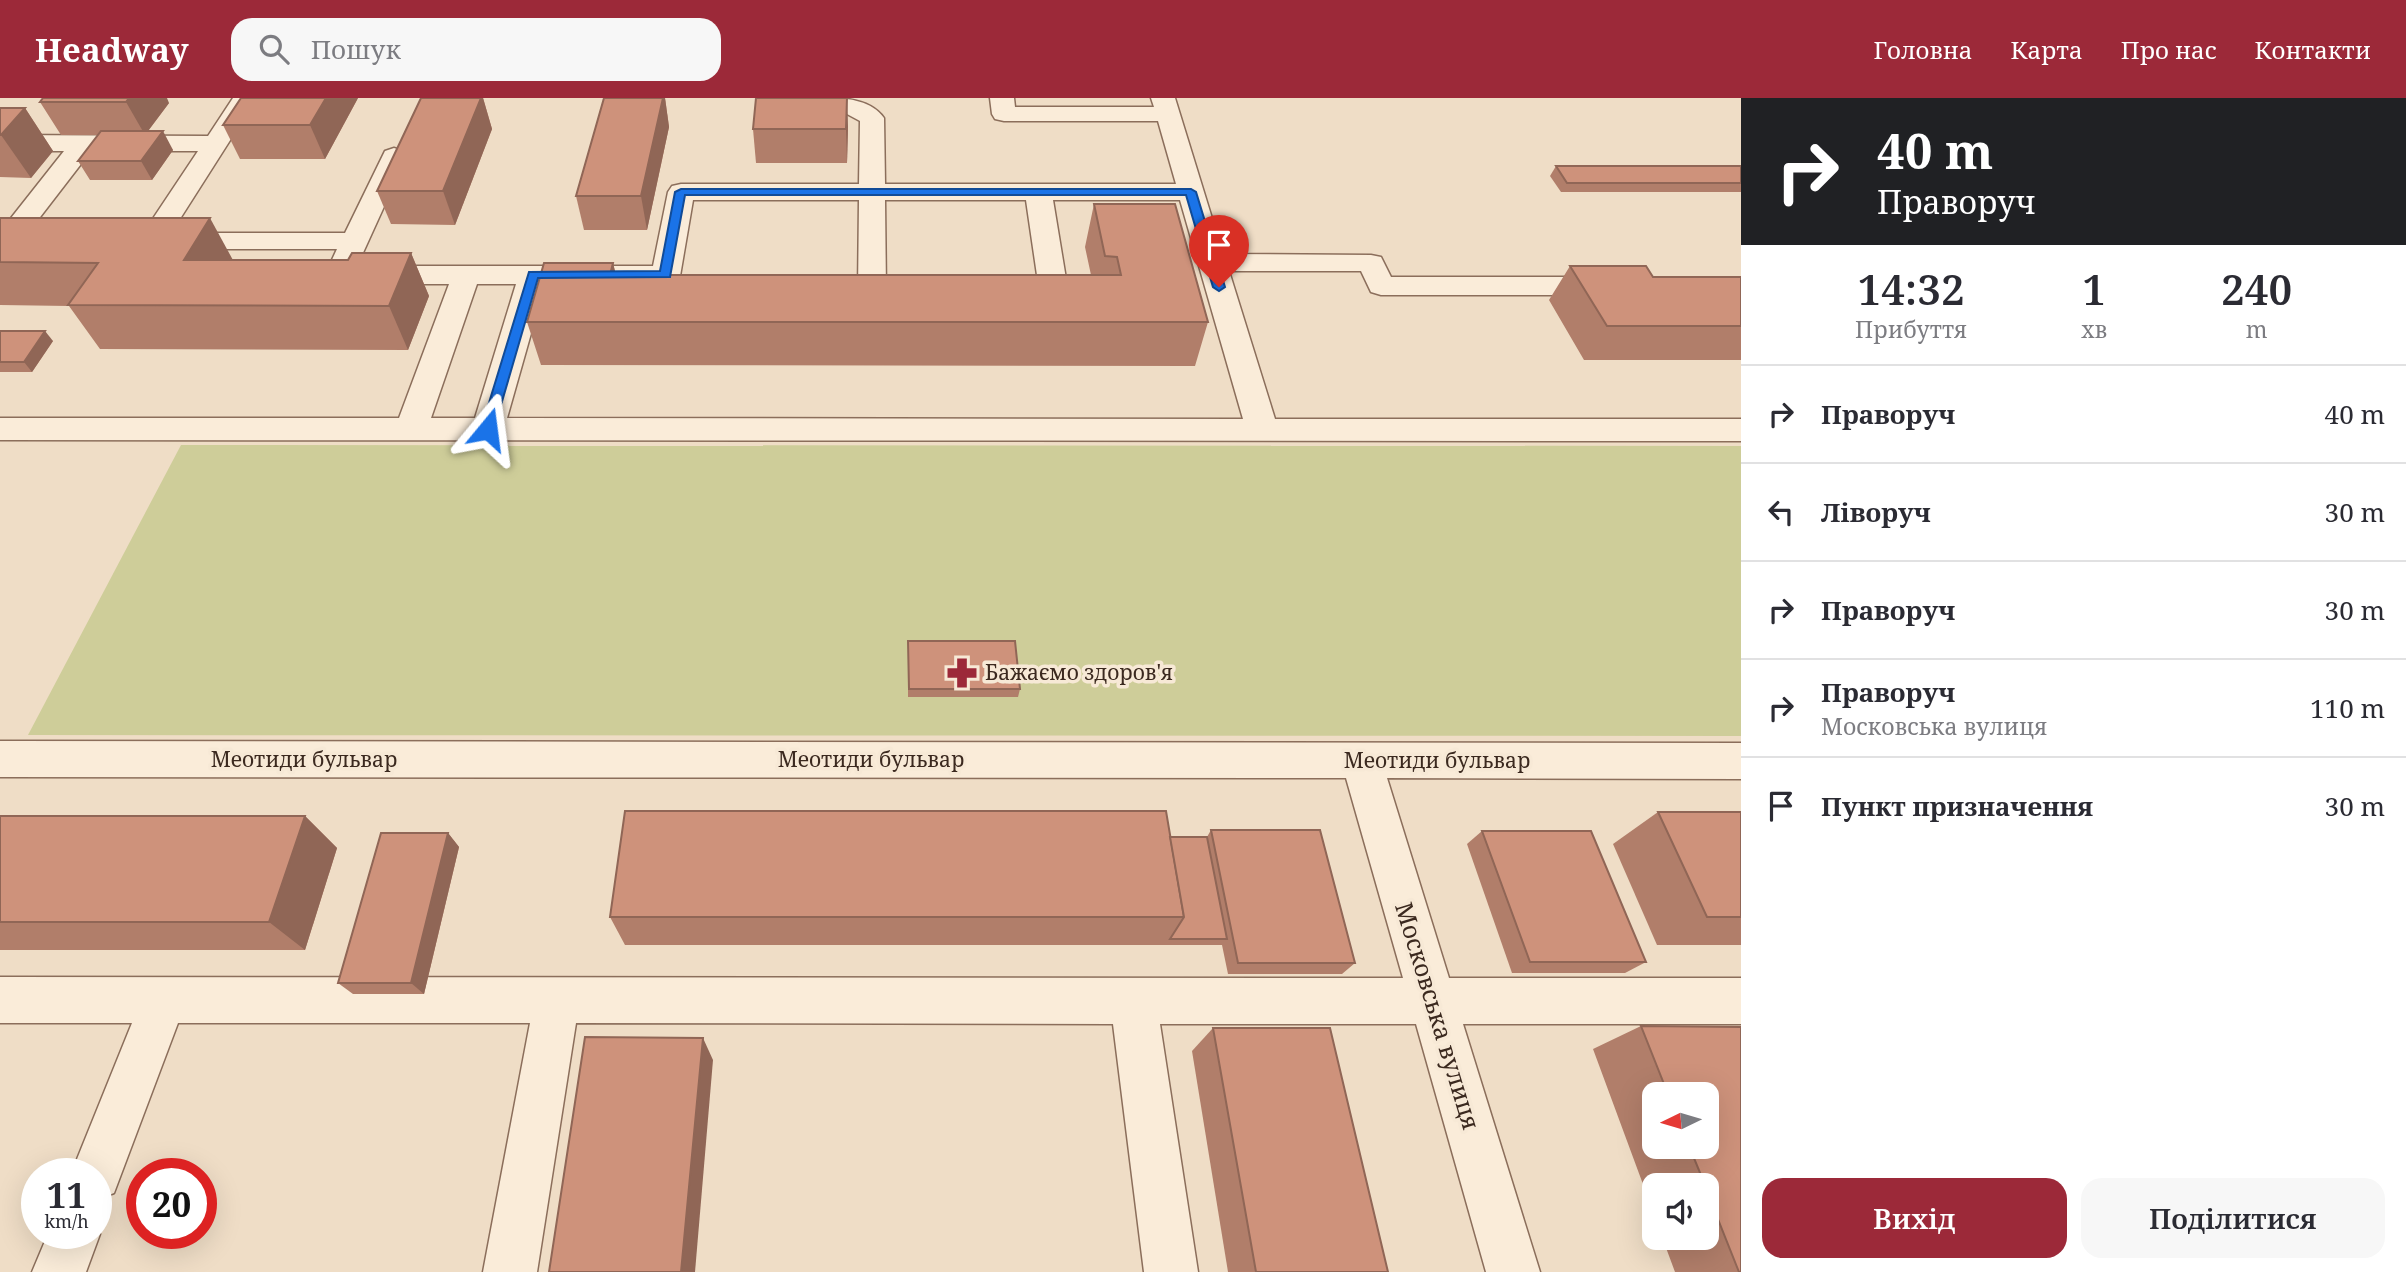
<!DOCTYPE html>
<html lang="uk">
<head>
<meta charset="utf-8">
<style>
  body { margin:0; font-family:"Noto Serif",serif; background:#f7f7f7; color:#2b2b33; height:100vh; display:flex; flex-direction:column; font-size:26px; white-space:nowrap }
  * { box-sizing:border-box; margin:0 }
  p { font-size:23px; color:#7c7c81 }
  .icon { flex:none; width:38px; height:38px; fill:none; stroke:currentColor; stroke-width:2; stroke-linecap:round; stroke-linejoin:round }
  .map { position:relative; flex:1; overflow:hidden }
  .sheet { display:flex; flex-direction:column; background:#fff; width:665px }
  .sheet>* { flex:none }
  .guide { background:#202124; color:#fff; overflow:hidden }
  .needle { width:46px; rotate:265deg }
  .tools { position:absolute; left:1642px; top:984px; display:grid; gap:14px }
  .tools a { display:grid; place-items:center; width:77px; height:77px; border-radius:14px; background:#fff; box-shadow:0 7px 28px #0002; font-size:35px }
  .speed { position:absolute; left:21px; top:1060px; display:flex; gap:14px; font-size:35px; font-weight:700; text-align:center }
  .speed>* { display:grid; place-content:center; width:91px; height:91px; border-radius:50%; background:#fff; box-shadow:0 7px 28px #0002; line-height:1 }
  .speed small { font-size:18px; font-weight:400 }
  .speed .limit { border:10px solid #d22; background:#fff; color:#111 }
  .pin { position:absolute; display:grid; place-items:center; width:60px; height:60px; color:#fff; margin:-72px -30px; border-radius:50% 50% 50% 0; rotate:-45deg; box-shadow:0 0 7px #0007 }
  .pin .icon { rotate:45deg }
  .me { position:absolute; width:77px; margin:-38px; rotate:16deg; stroke-linejoin:round; filter:drop-shadow(0 0 5px #0008) }
  .turn { display:flex; align-items:center; gap:24px; height:147px; padding:0 21px; font-size:32px }
  .turn .icon { width:91px; height:91px; stroke-width:2.5 }
  .turn b { display:block; font-size:49px; line-height:60px }
  .eta { display:flex; justify-content:space-evenly; align-items:center; height:119px; text-align:center }
  .eta b { font-size:42px; font-weight:600; line-height:49px }
  .action { display:flex; gap:14px; margin-top:auto; padding:14px 21px }
  .action a { flex:1; height:80px; border-radius:21px; background:#9c2939; color:#fff; font-size:28px; font-weight:600; line-height:80px; text-align:center }
  .action a+a { background:#f7f7f7; color:#2b2b33 }
  ul { padding:0; list-style:none }
  li { display:flex; align-items:center; gap:21px; height:98px; padding:0 21px; border-top:2px solid #e1e1e2 }
  li div { flex:1 }
  li b { display:block; font-size:26px }
  li em { font-style:normal }
  header { display:flex; align-items:center; gap:42px; box-sizing:border-box; height:98px; padding:0 35px; background:#9c2939; color:#fff }
  header strong { font-size:33px }
  nav { display:flex; gap:38px; margin-inline-start:auto; font-size:24px }
  .search { width:490px; height:63px; background:#f7f7f7; display:flex; align-items:center; gap:18px; box-sizing:border-box; padding:0 24px; border-radius:21px; color:#7c7c81; font-size:26px }
  main { display:flex; flex:1; min-height:0 }
  .map>svg:first-child { display:block }
  .green { fill:#cecd99 }
  .lines { fill:none; stroke-linecap:round; stroke-linejoin:round }
  .minor-casing { stroke:#8b6e5b; stroke-width:3 }
  .minor { fill:#faecd9; fill-rule:evenodd }
  .wall { fill:#b17e6a; fill-rule:evenodd }
  .shaded-wall { fill:#906656 }
  .building { fill:#ce927b; stroke:#906656; stroke-width:2 }
  .route { fill:#1a73e8; stroke:#114b97; stroke-width:2 }
  .labels { text-anchor:middle; stroke-width:7; stroke-linejoin:round; paint-order:stroke }
  .poi-label { font-size:21px; fill:#3b291f; stroke:#f7e9d6; text-anchor:start }
  .street-label { font-size:21px; fill:#3b291f; stroke:#f7e9d6 }
  .near-street-label { font-size:24px; fill:#3b291f; stroke:#f7e9d6 }
</style>
</head>
<body>
<header>
<strong>Headway</strong>
<div class="search"><svg class="icon" aria-label="search" viewBox="0 0 24 24"><circle cx="10" cy="10" r="6"/><path d="M15 15l6 6"/></svg>Пошук</div>
<nav><a>Головна</a><a>Карта</a><a>Про нас</a><a>Контакти</a></nav>
</header>
<main>
<div class="map">
<svg width="1741" height="1174" viewBox="0 0 1741 1174">
  <rect width="100%" height="100%" fill="#efddc6"/>
  <polygon class="green" points="181,347 1741,348 1741,638 28,637"/>
  <g class="lines">
    <g class="minor-casing">
      <g id="minor">
        <path d="M233,0H257L171,135H345L385,53L394,50L403,53L407,58L357,168H653L668,94L672,88L681,86H859L860,23L834,9L830,0C849,0 872,3 884,20L885,86H1176L1158,23H1004L995,21L992,16L990,0H1014L1015,9H1154L1151,0H1175L1223,156L1371,157L1381,159L1391,179H1611L1621,182L1625,188L1621,194L1611,197H1381L1371,194L1361,173H1229L1275,321H1741V343L0,342V320H399L449,186H339L329,183L325,177L337,151H172C161,149 153,152 142,149L138,143L198,53H91L17,149L0,150V134L64,53H0V37L208,38ZM693,102H859L858,194L862,200L872,203L882,200L886,194L885,102H1026L1038,184L1006,187L1002,193L1006,199C1024,204 1046,204 1064,199L1068,193L1053,102H1180L1243,321L507,320L545,186H650L649,193L653,199L663,202L707,199L711,193L707,187L679,184ZM477,186H516L475,320H431Z"/>
        <polygon points="0,643 1741,645 1741,681 1387,680 1449,880 1741,880 1741,926 1463,926 1540,1174 1486,1174 1416,926 1160,926 1198,1174 1144,1174 1113,926 576,925 537,1174 483,1174 530,925 178,925 114,1095 96,1102 96,1076 71,1076 132,925 0,925 0,879 1403,880 1346,680 0,679"/>
        <polygon points="96,1127 100,1136 86,1174 32,1174 48,1136 96,1136"/>
      </g>
    </g>
    <use href="#minor" class="minor"/>
  </g>
  <g class="wall">
    <polygon points="43,0 169,5 148,33 173,52 152,82 90,82 78,63 98,37 61,37 40,4"/>
    <polygon points="358,0 325,61 240,61 223,27"/>
    <polygon points="421,0 483,0 492,31 455,127 391,126 377,93"/>
    <polygon points="604,0 665,0 669,29 647,132 584,132 576,98"/>
    <polygon points="0,10 25,10 53,53 31,80 0,79"/>
    <polygon points="848,28 847,65 756,65 753,31"/>
    <polygon points="1556,68 1741,68 1741,94 1561,94 1550,78"/>
    <polygon points="1094,106 1208,224 1195,268 541,267 527,224 613,165 616,177 1091,177 1085,149"/>
    <polygon points="0,120 233,162 348,162 411,155 429,198 408,252 100,251 69,208 0,207"/>
    <polygon points="1570,168 1653,179 1741,179 1741,262 1584,262 1549,202"/>
    <polygon points="0,233 53,243 32,274 0,274"/>
    <polygon points="908,543 1020,591 1018,599 908,599"/>
    <polygon points="1658,714 1741,714 1741,847 1657,847 1613,746"/>
    <polygon points="0,718 305,718 337,750 305,852 0,852"/>
    <polygon points="1211,732 1355,865 1342,876 1228,876 1222,847 625,847 610,819 1170,739 1207,739"/>
    <polygon points="1482,733 1646,864 1625,875 1512,875 1467,746"/>
    <polygon points="448,735 459,749 424,896 353,896 338,885"/>
    <path d="M1641,928L1741,929V1174H1675L1662,1139H1706V1087H1654V1116L1593,951ZM1654,996H1706V1048H1654Z"/>
    <polygon points="1213,930 1388,1174 1228,1174 1192,953"/>
  </g>
  <g class="shaded-wall">
    <polygon points="129,0 167,0 169,5 145,37 126,4"/>
    <polygon points="326,0 358,0 325,61 310,27"/>
    <polygon points="481,0 483,0 492,31 455,127 443,93"/>
    <polygon points="663,0 665,0 669,29 647,132 641,98"/>
    <polygon points="847,0 848,28 847,65 846,31"/>
    <polygon points="25,10 53,53 31,80 1,37"/>
    <polygon points="163,33 173,52 152,82 141,63"/>
    <polygon points="210,120 234,164 184,162"/>
    <polygon points="411,155 429,198 408,252 389,208"/>
    <polygon points="613,165 623,208 610,177"/>
    <polygon points="45,233 53,243 32,274 24,264"/>
    <polygon points="305,718 337,750 305,852 269,824"/>
    <polygon points="448,735 459,749 424,896 411,885"/>
    <polygon points="703,940 713,962 695,1174 681,1174"/>
  </g>
  <g class="building">
    <polygon points="43,0 129,0 126,4 40,4"/>
    <polygon points="241,0 326,0 310,27 223,27"/>
    <polygon points="421,0 481,0 443,93 377,93"/>
    <polygon points="604,0 663,0 641,98 576,98"/>
    <polygon points="756,0 847,0 846,31 753,31"/>
    <polygon points="0,10 25,10 1,37 0,37"/>
    <polygon points="101,33 163,33 141,63 78,63"/>
    <polygon points="1556,68 1741,68 1741,85 1567,85"/>
    <polygon points="1094,106 1175,106 1208,224 527,224 544,165 613,165 610,177 1121,177 1117,159 1105,158"/>
    <polygon points="0,120 210,120 184,162 348,162 352,155 411,155 389,208 68,207 98,165 0,164"/>
    <polygon points="1570,168 1646,168 1653,179 1741,179 1741,228 1607,228"/>
    <polygon points="0,233 45,233 24,264 0,264"/>
    <polygon points="908,543 1015,543 1020,591 909,591"/>
    <polygon points="625,713 1166,713 1184,819 610,819"/>
    <polygon points="1658,714 1741,714 1741,819 1707,819"/>
    <polygon points="0,718 305,718 269,824 0,824"/>
    <polygon points="1211,732 1320,732 1355,865 1238,865"/>
    <polygon points="1482,733 1591,733 1646,864 1530,864"/>
    <polygon points="381,735 448,735 411,885 338,885"/>
    <polygon points="1170,739 1207,739 1227,841 1170,841 1184,819"/>
    <polygon points="1641,928 1741,929 1741,1174 1739,1174 1706,1091 1706,1087 1705,1087 1689,1048 1706,1048 1706,996 1668,996"/>
    <polygon points="1213,930 1330,930 1388,1174 1256,1174"/>
    <polygon points="585,939 703,940 681,1174 549,1174"/>
  </g>
  <polygon class="route" points="681,91 1191,91 1196,94 1225,189 1219,193 1213,189 1186,97 685,97 670,179 538,180 494,331 492,335 483,335 481,331 529,174 660,173 675,94"/>
  <defs>
    <g id="pharmacy-bare" transform="scale(2.415)"><path d="M-2-6h4v4h4v4h-4v4h-4v-4h-4v-4h4Z" fill="#9c2939" stroke="#f7e9d6" stroke-width="2.5" paint-order="stroke"/></g>
  </defs>
  <g fill-rule="evenodd">
    <use href="#pharmacy-bare" x="962" y="575"/>
  </g>
  <g class="labels">
    <g class="poi-label">
      <text x="985" y="582">Бажаємо здоров'я</text>
    </g>
    <g class="street-label">
      <text x="304" y="669">Меотиди бульвар</text>
      <text x="871" y="669">Меотиди бульвар</text>
      <text x="1437" y="670">Меотиди бульвар</text>
    </g>
    <g class="near-street-label">
      <text transform="translate(1437 918) rotate(73)" y="8">Московська вулиця</text>
    </g>
  </g>
</svg>
<div class="tools">
<a><svg class="needle" viewBox="-14 -14 28 28"><path d="M0-13l5 13h-10z" fill="#e53935"/><path d="M0 13l5-13h-10z" fill="#7c7c81"/></svg></a>
<a><svg class="icon" aria-label="sound" viewBox="0 0 24 24"><path d="M4 9h4l5-4v14l-5-4H4zM17 9q2 3 0 6"/></svg></a>
</div>
<div class="speed"><div>11<small>km/h</small></div><div class="limit">20</div></div>
<div class="pin" style="left:1219px;top:189px;background:#d93025"><svg class="icon" aria-label="arrive" viewBox="0 0 24 24"><path d="M6 21V4h12l-3 4 3 4H6"/></svg></div>
<svg class="me" style="left:488px;top:331px" viewBox="-20 -20 40 40"><path d="M0-17L14 15 0 8-14 15z" fill="#1a73e8" stroke="#fff" stroke-width="4"/></svg>
</div>
<section class="sheet">
<div class="guide">
<div class="turn"><svg class="icon" aria-label="right" viewBox="0 0 24 24"><path d="M7 20v-9h11M14 6l5 5-5 5"/></svg><div><b>40 m</b>Праворуч</div></div>
</div>
<div class="eta">
<div><b>14:32</b><p>Прибуття</p></div>
<div><b>1</b><p>хв</p></div>
<div><b>240</b><p>m</p></div>
</div>
<ul>
<li><svg class="icon" aria-label="right" viewBox="0 0 24 24"><path d="M7 20v-9h11M14 6l5 5-5 5"/></svg><div><b>Праворуч</b></div><em>40 m</em></li>
<li><svg class="icon" aria-label="left" viewBox="0 0 24 24"><path d="M17 20v-9H6M10 6l-5 5 5 5"/></svg><div><b>Ліворуч</b></div><em>30 m</em></li>
<li><svg class="icon" aria-label="right" viewBox="0 0 24 24"><path d="M7 20v-9h11M14 6l5 5-5 5"/></svg><div><b>Праворуч</b></div><em>30 m</em></li>
<li><svg class="icon" aria-label="right" viewBox="0 0 24 24"><path d="M7 20v-9h11M14 6l5 5-5 5"/></svg><div><b>Праворуч</b><p>Московська вулиця</p></div><em>110 m</em></li>
<li><svg class="icon" aria-label="arrive" viewBox="0 0 24 24"><path d="M6 21V4h12l-3 4 3 4H6"/></svg><div><b>Пункт призначення</b></div><em>30 m</em></li>
</ul>
<div class="action"><a>Вихід</a><a>Поділитися</a></div>
</section>
</main>
</body>
</html>
